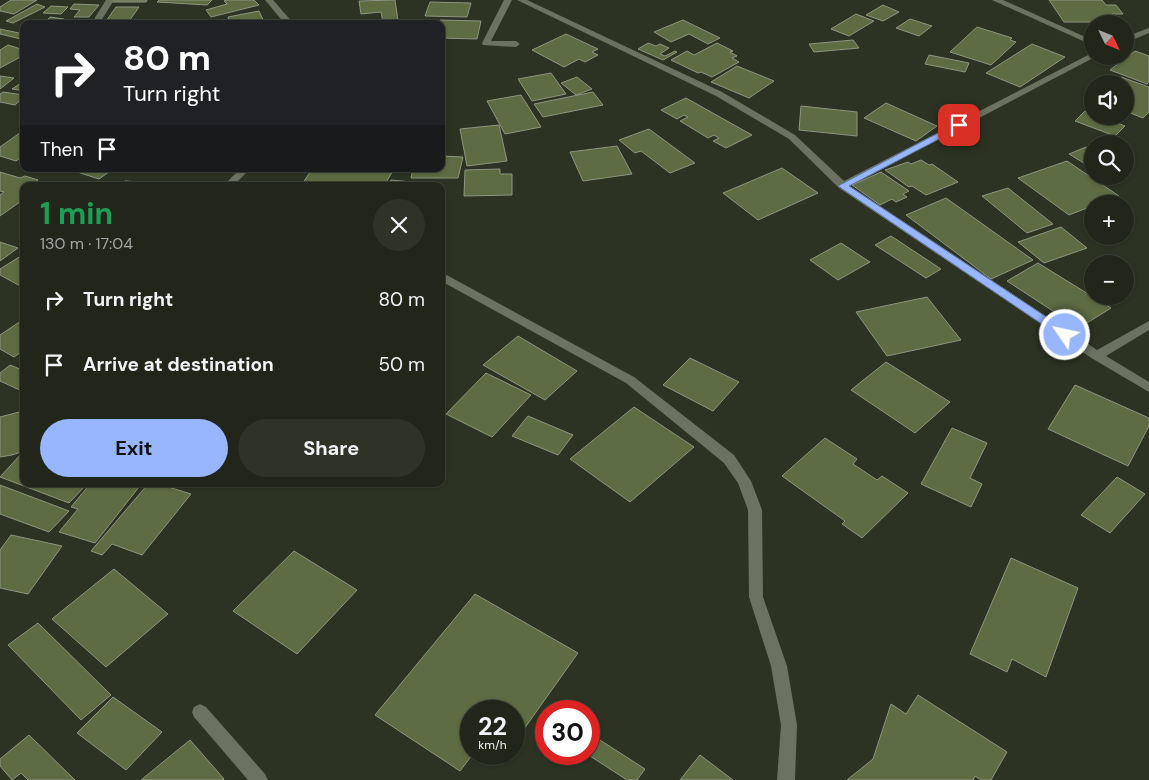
<!DOCTYPE html>
<html lang="en">
<head>
<meta charset="utf-8">
<style>
  body { margin:0; font-family:"DM Sans",sans-serif; background:#2e3227; color:#f1f3f6; height:100vh; display:flex; flex-direction:column; font-size:19px; white-space:nowrap }
  * { box-sizing:border-box; margin:0 }
  p { font-size:16px; color:#a2a5a2 }
  .icon { flex:none; width:28px; height:28px; fill:none; stroke:currentColor; stroke-width:2; stroke-linecap:round; stroke-linejoin:round }
  .map { position:relative; flex:1; overflow:hidden }
  .panel { position:absolute; left:20px; top:182px; width:425px; height:305px; display:flex; flex-direction:column; background:#22261a; border-radius:10px; box-shadow:0 1px 4px #0004,0 0 0 1px #3f4339 }
  .panel>* { flex:none }
  .banner { position:absolute; left:20px; top:20px; width:425px; height:152px; border-radius:10px; box-shadow:0 1px 4px #0004,0 0 0 1px #3f4339; background:#202124; color:#fff; overflow:hidden }
  .needle { width:32px; rotate:133deg }
  .buttons { position:absolute; left:1084px; top:15px; display:grid; gap:10px }
  .buttons a { display:grid; place-items:center; width:50px; height:50px; border-radius:50%; background:#22261a; box-shadow:0 1px 4px #0004,0 0 0 1px #3f4339; font-size:25px }
  .speed { position:absolute; left:460px; top:700px; display:flex; gap:10px; font-size:25px; font-weight:700; text-align:center }
  .speed>* { display:grid; place-content:center; width:65px; height:65px; border-radius:50%; background:#22261a; box-shadow:0 1px 4px #0004,0 0 0 1px #3f4339; line-height:1 }
  .speed small { font-size:12px; font-weight:400 }
  .speed .limit { border:8px solid #d22; background:#fff; color:#111 }
  .pin { position:absolute; display:grid; place-items:center; width:42px; height:42px; color:#fff; margin:-21px; border-radius:10px; box-shadow:0 2px 8px #0006 }
  .me { position:absolute; width:55px; margin:-28px; rotate:304deg; stroke-linejoin:round; filter:drop-shadow(0 0 4px #0008) }
  .turn { display:flex; align-items:center; gap:18px; height:105px; padding:0 20px; font-size:22px }
  .turn .icon { width:65px; height:65px; stroke-width:2.5 }
  .turn b { display:block; font-size:35px; line-height:42px }
  .then { display:flex; align-items:center; height:48px; padding:0 20px; background:#0003; gap:10px; font-size:19px }
  .round { display:grid; place-items:center; flex:none; width:52px; height:52px; border-radius:26px; background:#2e3227 }
  .head { display:flex; align-items:center; justify-content:space-between; height:85px; padding:0 20px }
  h1 { font-size:30px; font-weight:700; line-height:38px; color:#1e9e55 }
  .cta { display:flex; gap:10px; margin-top:auto; padding:10px 20px }
  .cta a { flex:1; height:58px; border-radius:30px; background:#97b6fd; color:#111; font-size:20px; font-weight:700; line-height:58px; text-align:center }
  .cta a+a { background:#2e3227; color:#f1f3f6 }
  ul { padding:0; list-style:none }
  li { display:flex; align-items:center; gap:15px; height:65px; padding:0 20px }
  li div { flex:1 }
  li b { display:block; font-size:19px }
  li em { font-style:normal }
  .map>svg:first-child { display:block }
  .building { fill:#5d6c43; stroke:#8e9582 }
  .lines { fill:none; stroke-linecap:round; stroke-linejoin:round }
  .minor { fill:#6b7260; fill-rule:evenodd }
  .route { fill:#97b6fd; stroke:#6276a4 }
</style>
</head>
<body>
<div class="map">
<svg width="1149" height="780" viewBox="0 0 1149 780">
  <rect width="100%" height="100%" fill="#2d3323"/>
  <g class="building">
    <polygon points="11,0 37,0 14,14 0,11 0,7"/>
    <polygon points="114,0 147,0 146,2 112,2"/>
    <polygon points="159,0 212,0 207,5 157,2"/>
    <polygon points="254,0 259,5 211,17 206,10 227,4 224,1 227,0"/>
    <polygon points="395,0 398,21 383,22 381,12 361,14 359,1"/>
    <polygon points="1049,0 1102,0 1106,5 1116,5 1123,14 1112,14 1119,22 1064,22"/>
    <polygon points="430,2 471,3 467,17 425,16"/>
    <polygon points="37,4 45,7 13,23 6,21"/>
    <polygon points="74,4 99,5 89,17 74,17 80,10 70,9"/>
    <polygon points="883,5 899,12 883,21 866,15"/>
    <polygon points="51,6 68,7 61,14 43,13"/>
    <polygon points="116,7 139,7 127,24 104,24"/>
    <polygon points="259,11 265,24 230,24 228,17"/>
    <polygon points="856,14 874,21 849,36 831,29"/>
    <polygon points="50,17 64,19 58,24 43,24"/>
    <polygon points="910,19 932,26 919,36 896,28"/>
    <polygon points="67,20 89,21 86,24 63,24"/>
    <polygon points="203,20 201,24 165,24 166,21"/>
    <polygon points="440,20 481,21 477,39 441,38"/>
    <polygon points="683,20 720,38 708,44 689,34 671,42 654,32"/>
    <polygon points="977,27 1012,38 1010,40 1016,42 991,65 950,52"/>
    <polygon points="0,29 24,34 24,38 21,39 0,34"/>
    <polygon points="566,34 598,49 592,52 598,55 585,62 579,59 564,67 532,50"/>
    <polygon points="853,40 859,48 814,52 809,44"/>
    <polygon points="648,43 656,46 660,44 669,48 660,54 665,56 675,51 677,52 663,60 638,49"/>
    <polygon points="717,43 733,51 730,52 737,56 732,58 739,62 712,77 701,72 698,73 671,60 687,51 694,55"/>
    <polygon points="1032,44 1065,57 1020,87 986,73"/>
    <polygon points="8,45 24,50 24,55 0,68 0,50"/>
    <polygon points="1135,51 1149,56 1149,82 1147,84 1110,70"/>
    <polygon points="929,55 969,63 965,72 925,64"/>
    <polygon points="737,66 774,81 749,98 711,82"/>
    <polygon points="551,73 566,94 532,101 518,79"/>
    <polygon points="0,76 14,78 0,89"/>
    <polygon points="577,77 592,89 576,95 561,83"/>
    <polygon points="1121,77 1149,87 1149,112 1143,118 1125,111 1125,84 1113,84"/>
    <polygon points="24,81 24,91 12,89"/>
    <polygon points="3,92 24,95 24,97 15,105 0,102 0,94"/>
    <polygon points="593,92 603,105 543,117 534,104"/>
    <polygon points="521,95 541,127 505,134 487,101"/>
    <polygon points="686,98 752,135 726,148 713,141 719,138 714,135 708,138 680,121 688,117 684,115 677,119 661,110"/>
    <polygon points="886,103 937,126 916,141 864,118"/>
    <polygon points="801,106 857,112 857,136 799,130"/>
    <polygon points="1085,111 1092,114 1092,116 1099,116 1125,126 1115,136 1075,121"/>
    <polygon points="499,125 507,161 467,166 460,129"/>
    <polygon points="649,129 695,163 670,173 641,151 635,153 619,140"/>
    <polygon points="24,130 24,155 16,161 0,156 0,147"/>
    <polygon points="617,146 632,174 583,181 570,152"/>
    <polygon points="1086,147 1092,151 1092,168 1069,154"/>
    <polygon points="441,156 463,157 458,178 411,178 413,169 441,169"/>
    <polygon points="921,160 929,165 932,164 958,182 926,195 912,186 909,187 885,170 908,162 911,164"/>
    <polygon points="1067,161 1119,196 1099,204 1092,204 1092,206 1069,215 1018,178"/>
    <polygon points="782,168 818,193 758,220 723,193"/>
    <polygon points="68,169 113,169 99,179"/>
    <polygon points="312,169 394,169 384,186 301,186"/>
    <polygon points="500,169 500,174 512,174 512,195 464,196 465,170"/>
    <polygon points="0,172 20,178 25,176 38,180 29,186 24,186 22,191 24,192 24,199 0,216 0,195 4,192 0,191"/>
    <polygon points="881,172 909,191 903,194 907,197 896,202 892,199 880,205 852,185"/>
    <polygon points="391,180 423,183 422,186 388,186"/>
    <polygon points="125,181 186,185 121,186"/>
    <polygon points="1008,188 1053,224 1027,233 982,196"/>
    <polygon points="946,198 1033,260 991,279 906,215"/>
    <polygon points="1061,227 1087,248 1044,263 1018,242"/>
    <polygon points="891,236 941,269 926,278 875,245"/>
    <polygon points="0,242 18,248 0,261"/>
    <polygon points="841,243 870,262 838,280 810,260"/>
    <polygon points="24,254 24,288 0,275 0,269"/>
    <polygon points="1038,263 1111,308 1079,328 1007,281"/>
    <polygon points="927,297 961,340 887,356 856,312"/>
    <polygon points="24,319 24,350 14,357 0,349 0,335"/>
    <polygon points="518,336 577,371 545,400 483,365"/>
    <polygon points="690,358 739,382 713,411 663,385"/>
    <polygon points="886,362 950,402 915,433 851,390"/>
    <polygon points="10,365 22,370 24,368 24,392 0,381 0,373"/>
    <polygon points="486,373 531,395 492,437 446,414"/>
    <polygon points="1075,385 1149,418 1149,426 1128,466 1048,429"/>
    <polygon points="634,407 694,447 630,502 570,459"/>
    <polygon points="23,411 24,451 12,455 0,457 0,417"/>
    <polygon points="528,416 573,435 558,455 512,436"/>
    <polygon points="952,428 987,443 970,478 982,484 971,507 921,484"/>
    <polygon points="825,438 857,459 853,464 877,480 882,476 908,493 862,538 842,524 845,521 782,476"/>
    <polygon points="23,452 24,484 87,484 69,503 0,477"/>
    <polygon points="1117,477 1145,494 1110,533 1081,515"/>
    <polygon points="90,484 128,484 139,487 95,543 59,532 78,509 71,507"/>
    <polygon points="148,484 159,484 191,494 142,555 112,544 102,555 91,551"/>
    <polygon points="0,485 69,511 49,532 0,514"/>
    <polygon points="11,535 62,546 28,594 0,588 0,550"/>
    <polygon points="294,551 357,590 297,654 233,611"/>
    <polygon points="1011,558 1078,588 1046,677 1012,659 1007,672 970,654"/>
    <polygon points="114,569 168,614 106,667 52,619"/>
    <polygon points="475,594 578,653 514,743 514,711 471,711 471,754 473,754 460,771 375,715"/>
    <polygon points="38,623 111,695 81,720 8,645"/>
    <polygon points="918,695 1007,752 991,780 981,780 975,776 973,780 847,780 873,759 891,704 906,714"/>
    <polygon points="113,697 162,732 126,770 77,733"/>
    <polygon points="589,733 645,769 637,780 627,780 587,754 589,754"/>
    <polygon points="29,735 75,780 28,780 21,773 12,780 0,766 0,759"/>
    <polygon points="190,740 224,779 223,780 141,780"/>
    <polygon points="700,755 733,780 680,780"/>
  </g>
  <g class="lines">
    <g class="minor">
      <polygon points="106,0 114,0 99,24 91,24"/>
      <polygon points="265,0 273,0 294,24 285,24"/>
      <polygon points="504,0 512,0 491,41 516,41 520,44 516,47 483,45 482,43"/>
      <polygon points="517,0 527,0 722,92 795,135 844,181 1092,53 1092,56 1095,57 850,186 1097,350 1149,321 1149,330 1106,356 1149,382 1149,392 1093,359 839,188 789,139 716,96"/>
      <polygon points="992,0 1003,0 1092,40 1092,45"/>
      <polygon points="1149,28 1149,33 1125,43 1125,37"/>
      <polygon points="240,169 250,169 233,186 223,186"/>
      <polygon points="441,272 634,377 734,455 751,481 762,510 763,597 787,666 797,725 795,780 777,780 781,725 771,666 749,597 748,510 738,483 724,463 626,383 441,281"/>
      <polygon points="200,704 206,707 265,774 268,780 248,780 194,717 192,712 194,707"/>
    </g>
  </g>
  <polygon class="route" points="959,122 962,123 962,127 849,186 1069,332 1070,335 1069,337 1061,337 838,186"/>
</svg>
<div class="buttons">
<a><svg class="needle" viewBox="-14 -14 28 28"><path d="M0-13l5 13h-10z" fill="#e53935"/><path d="M0 13l5-13h-10z" fill="#a2a5a2"/></svg></a>
<a><svg class="icon" aria-label="sound" viewBox="0 0 24 24"><path d="M4 9h4l5-4v14l-5-4H4zM17 9q2 3 0 6"/></svg></a>
<a><svg class="icon" aria-label="search" viewBox="0 0 24 24"><circle cx="10" cy="10" r="6"/><path d="M15 15l6 6"/></svg></a>
<a>+</a>
<a>−</a>
</div>
<div class="speed"><div>22<small>km/h</small></div><div class="limit">30</div></div>
<div class="pin" style="left:959px;top:125px;background:#d93025"><svg class="icon" aria-label="arrive" viewBox="0 0 24 24"><path d="M6 21V4h12l-3 4 3 4H6"/></svg></div>
<svg class="me" style="left:1065px;top:335px" viewBox="-20 -20 40 40"><circle r="17" fill="#97b6fd" stroke="#fff" stroke-width="3"/><path d="M0-11L8 9 0 5-8 9z" fill="#fff"/></svg>
<div class="banner">
<div class="turn"><svg class="icon" aria-label="right" viewBox="0 0 24 24"><path d="M7 20v-9h11M14 6l5 5-5 5"/></svg><div><b>80 m</b>Turn right</div></div>
<div class="then">Then<svg class="icon" aria-label="arrive" viewBox="0 0 24 24"><path d="M6 21V4h12l-3 4 3 4H6"/></svg></div>
</div>
<section class="panel">
<div class="head"><div><h1>1 min</h1><p>130 m · 17:04</p></div><a class="round"><svg class="icon" aria-label="close" viewBox="0 0 24 24"><path d="M6 6l12 12M18 6L6 18"/></svg></a></div>
<ul>
<li><svg class="icon" aria-label="right" viewBox="0 0 24 24"><path d="M7 20v-9h11M14 6l5 5-5 5"/></svg><div><b>Turn right</b></div><em>80 m</em></li>
<li><svg class="icon" aria-label="arrive" viewBox="0 0 24 24"><path d="M6 21V4h12l-3 4 3 4H6"/></svg><div><b>Arrive at destination</b></div><em>50 m</em></li>
</ul>
<div class="cta"><a>Exit</a><a>Share</a></div>
</section>
</div>
</body>
</html>
